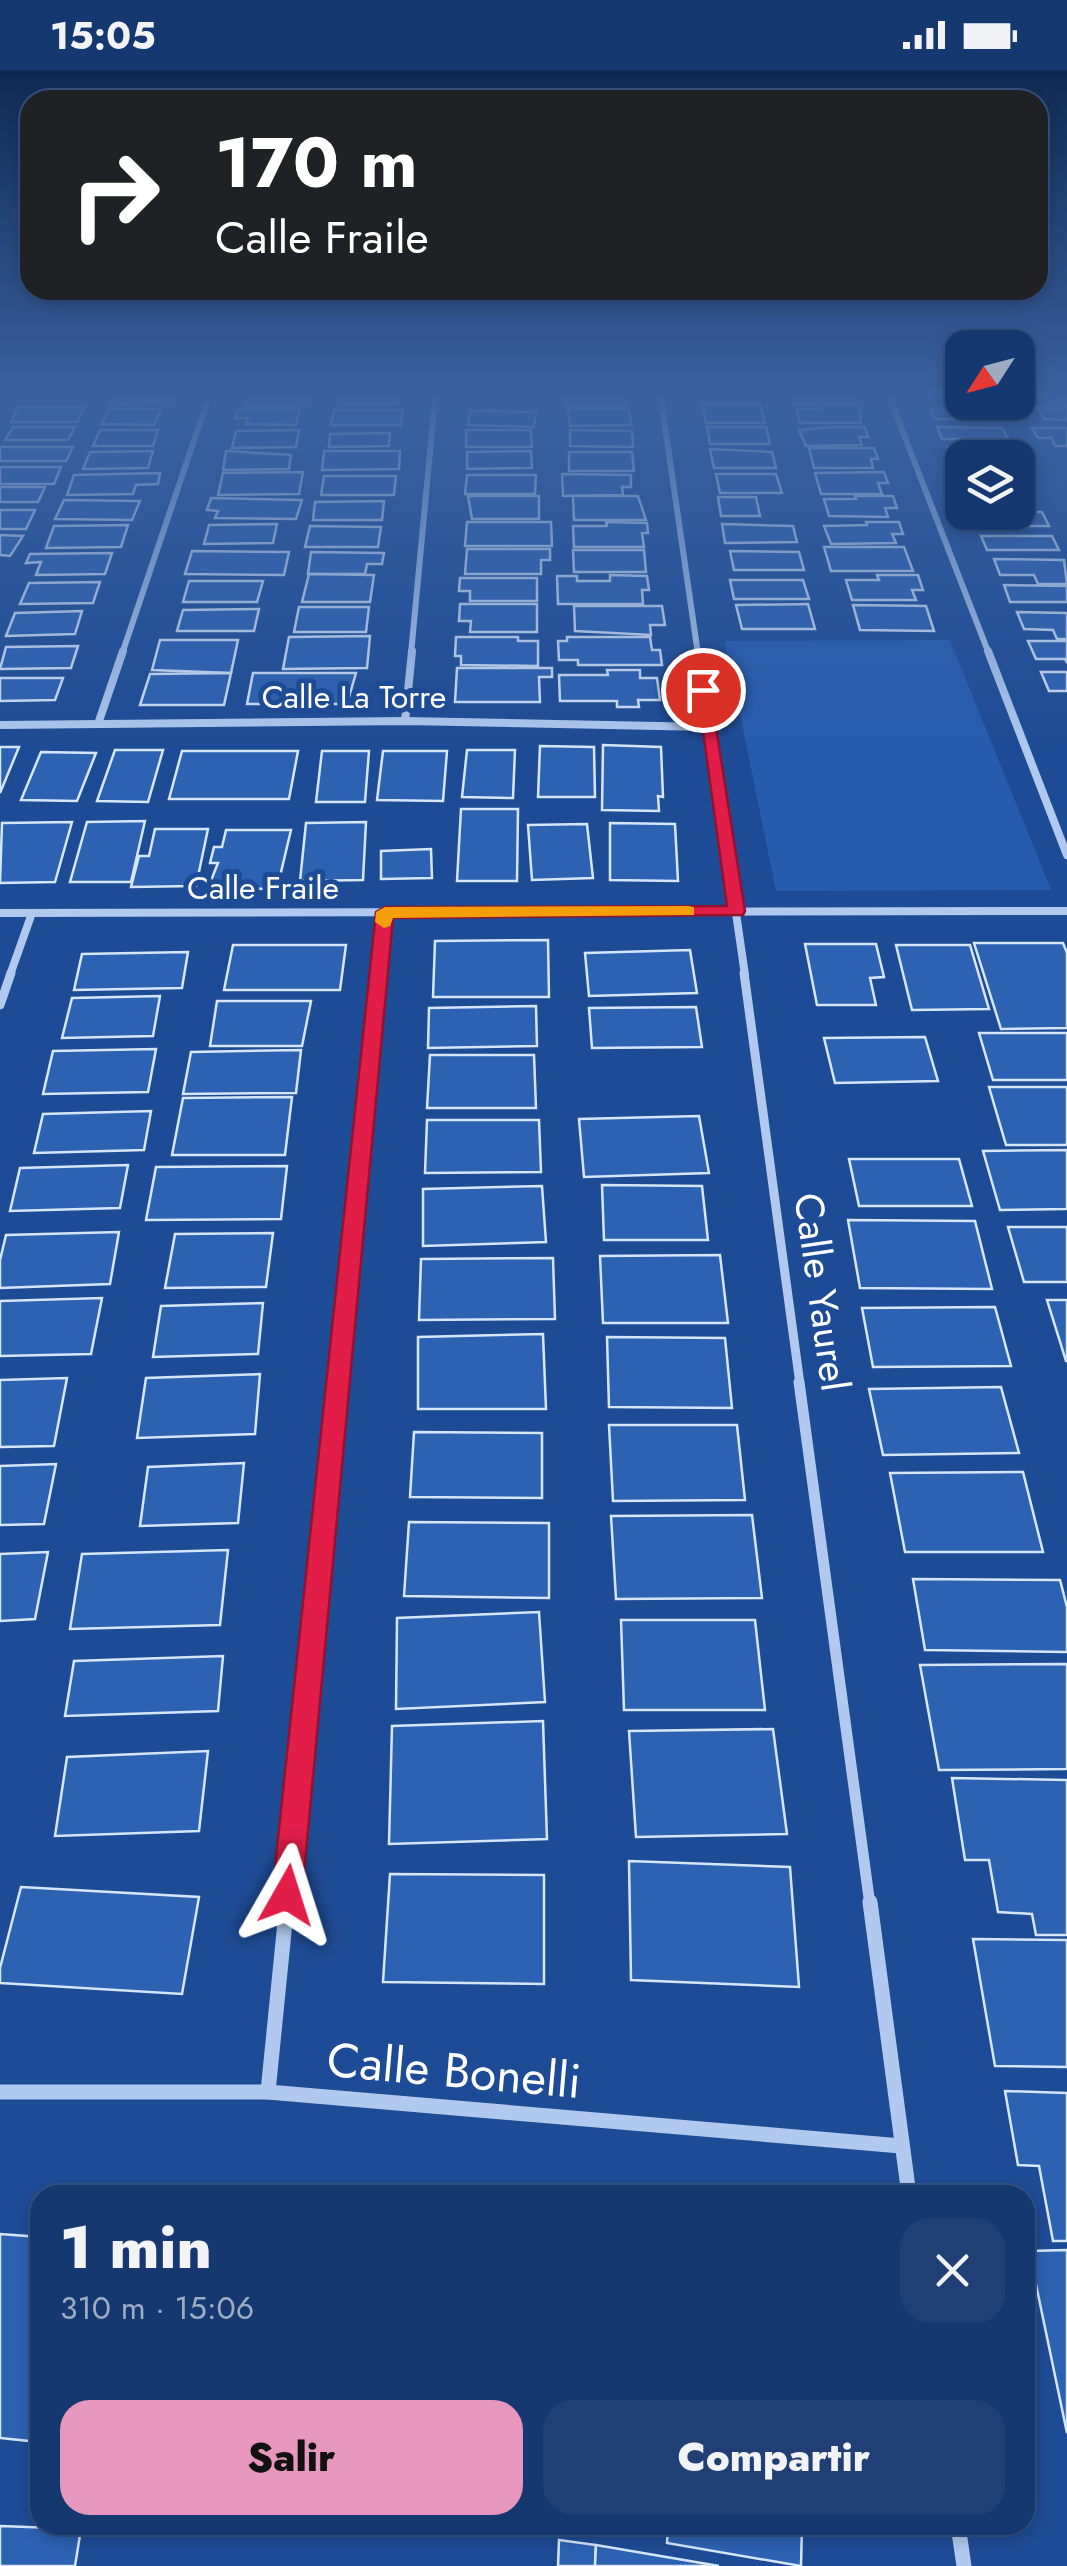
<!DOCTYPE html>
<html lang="es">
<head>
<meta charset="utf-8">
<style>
  body { margin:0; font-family:Jost,sans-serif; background:#1f3f75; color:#f1f3f6; height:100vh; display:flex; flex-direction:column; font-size:38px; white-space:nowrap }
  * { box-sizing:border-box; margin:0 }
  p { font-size:32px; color:#9eacc3 }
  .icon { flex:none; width:55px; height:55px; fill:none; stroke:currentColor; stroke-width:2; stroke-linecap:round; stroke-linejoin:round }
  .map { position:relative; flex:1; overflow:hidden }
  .side { position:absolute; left:30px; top:2115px; width:1005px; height:350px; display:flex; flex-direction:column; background:#163870; border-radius:30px; box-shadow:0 5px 15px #0003,0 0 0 2px #355283 }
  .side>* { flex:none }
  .banner { position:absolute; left:20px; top:20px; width:1028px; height:210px; border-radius:30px; box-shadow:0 5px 15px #0003,0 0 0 2px #355283; background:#202124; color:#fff; overflow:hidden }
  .needle { width:65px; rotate:234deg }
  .controls { position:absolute; left:945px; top:260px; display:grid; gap:20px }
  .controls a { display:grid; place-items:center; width:90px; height:90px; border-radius:20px; background:#163870; box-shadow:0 5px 15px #0003,0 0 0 2px #355283; font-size:50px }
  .pin { position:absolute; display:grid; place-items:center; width:85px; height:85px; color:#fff; margin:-42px; border:5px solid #fff; border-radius:50%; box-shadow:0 2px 10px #0007 }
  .me { position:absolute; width:110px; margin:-55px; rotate:6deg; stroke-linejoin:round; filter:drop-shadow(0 0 8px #0008) }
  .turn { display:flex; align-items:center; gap:35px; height:210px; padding:0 30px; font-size:45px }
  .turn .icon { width:130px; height:130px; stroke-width:2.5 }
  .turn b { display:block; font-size:70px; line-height:85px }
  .round { display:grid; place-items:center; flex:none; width:105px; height:105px; border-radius:30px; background:#1f3f75 }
  .headline { display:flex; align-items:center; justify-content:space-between; height:170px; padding:0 30px }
  h1 { font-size:60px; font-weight:800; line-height:75px }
  .button { display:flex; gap:20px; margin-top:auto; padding:20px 30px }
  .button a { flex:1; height:115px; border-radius:30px; background:#e797bd; color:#111; font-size:40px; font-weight:800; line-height:115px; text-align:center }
  .button a+a { background:#1f3f75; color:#f1f3f6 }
  .status { display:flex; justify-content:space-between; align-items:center; height:70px; padding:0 50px; background:#163870; direction:ltr }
  .status svg { height:28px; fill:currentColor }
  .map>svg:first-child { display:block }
  .green { fill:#275cad }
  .building { fill:#2d61b2; stroke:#d7e5fa; stroke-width:2.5 }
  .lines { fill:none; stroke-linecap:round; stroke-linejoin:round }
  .minor-far4 { stroke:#b1c9ef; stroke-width:6 }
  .minor-far3 { stroke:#b1c9ef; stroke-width:8 }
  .minor-far2 { stroke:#b1c9ef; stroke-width:9 }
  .minor-far1 { stroke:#b1c9ef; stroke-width:11 }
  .minor { stroke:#b1c9ef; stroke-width:15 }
  .route { fill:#e11d48; stroke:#92132f; stroke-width:2.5 }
  .slow { fill:#f59e0b }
  .labels { text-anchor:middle; stroke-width:10; stroke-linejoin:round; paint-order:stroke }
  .far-street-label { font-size:32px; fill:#fff; stroke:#1e4b95 }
  .street-label { font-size:40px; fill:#fff; stroke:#1e4b95 }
  .near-street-label { font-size:48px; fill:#fff; stroke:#1e4b95 }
</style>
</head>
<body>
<div class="status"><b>15:05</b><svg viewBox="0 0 49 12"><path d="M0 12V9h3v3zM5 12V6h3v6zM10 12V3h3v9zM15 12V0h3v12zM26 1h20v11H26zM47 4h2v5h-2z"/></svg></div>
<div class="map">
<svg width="1067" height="2496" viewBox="0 0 1067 2496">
  <rect width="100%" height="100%" fill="#1e4b95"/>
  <polygon class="green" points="950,570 1051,820 776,821 725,571"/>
  <g class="building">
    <polygon points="112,329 177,329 176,333 110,334"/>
    <polygon points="247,329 307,329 306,334 246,335"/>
    <polygon points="340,329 401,329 400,334 339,334"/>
    <polygon points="565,329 624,329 625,335 566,335"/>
    <polygon points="792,329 854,329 855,334 793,334"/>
    <polygon points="1018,329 1067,329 1067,338 1022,338"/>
    <polygon points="702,334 760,334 765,353 706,353"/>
    <polygon points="819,335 859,335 861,353 800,353 796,339 820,339"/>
    <polygon points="18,337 84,337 78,352 11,352"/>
    <polygon points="238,338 300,338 296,355 246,354 248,348 235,348"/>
    <polygon points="930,338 994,338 999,350 935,349"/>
    <polygon points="1038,338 1067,338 1067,350 1044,349"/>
    <polygon points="109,339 161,339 154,355 101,354"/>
    <polygon points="568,339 629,339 631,355 570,356"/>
    <polygon points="334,340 403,340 401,355 331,355"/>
    <polygon points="470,341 536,342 534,357 468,355"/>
    <polygon points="13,357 75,357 68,370 5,370"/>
    <polygon points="707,357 766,357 770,374 710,374"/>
    <polygon points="831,357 865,357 868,367 859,367 862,375 806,376 799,360"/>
    <polygon points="937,357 1002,358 1008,369 942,369"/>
    <polygon points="1032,358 1067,358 1067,376 1055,376 1051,368 1038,368"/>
    <polygon points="100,360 158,360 153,376 93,376"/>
    <polygon points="299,360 296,377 232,378 236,361"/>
    <polygon points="466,360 531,360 532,377 466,377"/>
    <polygon points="570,360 632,361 633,377 570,376"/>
    <polygon points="390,363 389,376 329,377 330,364"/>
    <polygon points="0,377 73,377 66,391 0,391"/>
    <polygon points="947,377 1013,377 1019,389 951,389"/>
    <polygon points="809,378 874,378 878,389 871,389 873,398 814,398"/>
    <polygon points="710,379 772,382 776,398 714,398"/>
    <polygon points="153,381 148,398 83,399 90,382"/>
    <polygon points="226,381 291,385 289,399 223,400"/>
    <polygon points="324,381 400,381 399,399 322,400"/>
    <polygon points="531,381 532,398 467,399 467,382"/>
    <polygon points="569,382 632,382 634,401 569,401"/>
    <polygon points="0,397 61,397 54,414 0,414"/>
    <polygon points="303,402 299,424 218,425 223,403"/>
    <polygon points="884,402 888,413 878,413 882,424 821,424 815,403"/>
    <polygon points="160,403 158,414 136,415 133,424 67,425 74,405"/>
    <polygon points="562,404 631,405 631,417 622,417 623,425 563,426"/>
    <polygon points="716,404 776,404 782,423 720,423"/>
    <polygon points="467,405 536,405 535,424 465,424"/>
    <polygon points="324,406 396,406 394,425 321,425"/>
    <polygon points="0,417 45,417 38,432 0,432"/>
    <polygon points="468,426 539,426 539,449 472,449"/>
    <polygon points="573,426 638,426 646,450 574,450"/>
    <polygon points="855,426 893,426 897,438 885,438 888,447 829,446 824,429 856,429"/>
    <polygon points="718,427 756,427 760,446 721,446"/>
    <polygon points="211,428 302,430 296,449 215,448 218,441 207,440"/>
    <polygon points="64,430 140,431 132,450 55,449"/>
    <polygon points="384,431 382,450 313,450 315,432"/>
    <polygon points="0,440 35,440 26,459 0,459"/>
    <polygon points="972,442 1042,442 1049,456 977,456"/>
    <polygon points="467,452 551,452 552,476 465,476"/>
    <polygon points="606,452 647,453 648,463 642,463 644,477 574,477 573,456 607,456"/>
    <polygon points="866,452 899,452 903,464 892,464 896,473 831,474 824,456 867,455"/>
    <polygon points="277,454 273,473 204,474 209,455"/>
    <polygon points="722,454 793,456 797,472 725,473"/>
    <polygon points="128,455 121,477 46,478 54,456"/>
    <polygon points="310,456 381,457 378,477 305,477"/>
    <polygon points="0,465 23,466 10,486 0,485"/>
    <polygon points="981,466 1052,466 1059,480 987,480"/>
    <polygon points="824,477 904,477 913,501 831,501"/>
    <polygon points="467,479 550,479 550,490 541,490 541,504 465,504"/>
    <polygon points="573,480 644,480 646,502 574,502"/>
    <polygon points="192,481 289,482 284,505 185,504"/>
    <polygon points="730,481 799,482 804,500 734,500"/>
    <polygon points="311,482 384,483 382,494 367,494 365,504 308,504"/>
    <polygon points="112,483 105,504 36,505 41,492 26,493 30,484"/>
    <polygon points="994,489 1064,490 1067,514 1038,514 1034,505 1000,505"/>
    <polygon points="309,504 374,505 370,532 302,532"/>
    <polygon points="610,505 647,506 649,520 642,520 643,534 558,534 557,506 577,506 577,511 610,511"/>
    <polygon points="877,505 918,505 923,520 912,520 916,530 852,530 846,510 879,510"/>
    <polygon points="460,508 537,508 537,531 470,531 470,521 459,521"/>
    <polygon points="730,510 803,510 809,529 734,529"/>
    <polygon points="189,511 263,511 257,532 183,532"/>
    <polygon points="100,512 93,533 20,534 29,513"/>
    <polygon points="1004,515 1067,516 1067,532 1010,532"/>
    <polygon points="460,534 537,534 537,562 470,562 471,551 459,551"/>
    <polygon points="808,534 815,559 742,559 736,535"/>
    <polygon points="853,535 926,536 934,561 860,560"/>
    <polygon points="574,536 662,536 665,555 650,555 651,565 575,561"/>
    <polygon points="299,537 369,537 366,562 294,562"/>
    <polygon points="259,539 254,561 177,561 183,540"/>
    <polygon points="82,541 75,564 6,566 15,543"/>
    <polygon points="1017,542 1067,543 1067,569 1057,569 1053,560 1024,559"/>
    <polygon points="370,566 367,598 283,599 289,567"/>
    <polygon points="456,567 518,567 518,571 538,571 538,596 461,595 461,586 455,586"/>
    <polygon points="567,567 650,567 652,580 660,580 662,595 578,595 578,590 559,590 558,571 567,571"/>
    <polygon points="160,570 238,570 231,603 152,600"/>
    <polygon points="1028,571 1067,571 1067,593 1065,589 1036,589"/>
    <polygon points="78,576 71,598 0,599 6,577"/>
    <polygon points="457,598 552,598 552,607 539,607 540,632 455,632"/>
    <polygon points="607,600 640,600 640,608 657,608 660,630 638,630 639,637 617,637 617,631 560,631 559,605 608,605"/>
    <polygon points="1041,602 1067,602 1067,621 1049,621"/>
    <polygon points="231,603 224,635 140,635 150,604"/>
    <polygon points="253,603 356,603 347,634 247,634"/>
    <polygon points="0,608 63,608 55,630 0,631"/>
    <polygon points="603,675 661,677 663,727 658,726 659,741 602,740"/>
    <polygon points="540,676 594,677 595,727 538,727"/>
    <polygon points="0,677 19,677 0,723"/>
    <polygon points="115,680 163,680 148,732 97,731"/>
    <polygon points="467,680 515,680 513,728 462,727"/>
    <polygon points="182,681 298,681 289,729 169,729"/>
    <polygon points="322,681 369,681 365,732 316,732"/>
    <polygon points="383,681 447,681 443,731 377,730"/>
    <polygon points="41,682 96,683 77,731 21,730"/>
    <polygon points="461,739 518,739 517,811 457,811"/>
    <polygon points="145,751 131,812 70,812 87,752"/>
    <polygon points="72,752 55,812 0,813 2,753"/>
    <polygon points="366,752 363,810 300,811 306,753"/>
    <polygon points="610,753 675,754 678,811 610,810"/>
    <polygon points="587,754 593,808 532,810 528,755"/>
    <polygon points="155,759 208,759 196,816 131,817 139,786 149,786"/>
    <polygon points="226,760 291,760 277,819 208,818 218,793 210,793 214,777 222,777"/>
    <polygon points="431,779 432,808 381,809 381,781"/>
    <polygon points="548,870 549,927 433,927 435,871"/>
    <polygon points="974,873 1063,873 1067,883 1067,958 1001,959"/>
    <polygon points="805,874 876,874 884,907 870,908 876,935 817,935"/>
    <polygon points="233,875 346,875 340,920 224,920"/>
    <polygon points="896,875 970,875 989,939 912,940"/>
    <polygon points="690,880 697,923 589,926 585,883"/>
    <polygon points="188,882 182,918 74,920 82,884"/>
    <polygon points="160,926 153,966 62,968 72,928"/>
    <polygon points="217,931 311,931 302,976 210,976"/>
    <polygon points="536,936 537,976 428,978 429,938"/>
    <polygon points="696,937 702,977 592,978 589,938"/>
    <polygon points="979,963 1067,963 1067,1010 993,1010"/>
    <polygon points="925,967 938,1011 835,1013 824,968"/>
    <polygon points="156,979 148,1022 43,1024 53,981"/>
    <polygon points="301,980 296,1023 183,1024 191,982"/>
    <polygon points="430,985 534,985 536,1038 427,1038"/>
    <polygon points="989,1017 1067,1017 1067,1075 1006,1075"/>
    <polygon points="292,1027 285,1085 172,1085 183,1028"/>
    <polygon points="151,1041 144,1080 34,1083 43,1044"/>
    <polygon points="699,1046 709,1103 584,1107 579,1049"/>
    <polygon points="427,1050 539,1050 541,1102 425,1103"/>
    <polygon points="1067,1080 1067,1139 1000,1140 983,1081"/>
    <polygon points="849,1089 959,1089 972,1136 859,1136"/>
    <polygon points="128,1095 120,1138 10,1141 20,1098"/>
    <polygon points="287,1096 281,1149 146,1150 156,1097"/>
    <polygon points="602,1115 702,1116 708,1170 604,1170"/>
    <polygon points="542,1116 546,1172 423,1176 423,1119"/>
    <polygon points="848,1150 975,1151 992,1219 860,1218"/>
    <polygon points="1008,1157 1067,1157 1067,1212 1024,1212"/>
    <polygon points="119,1162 110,1214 0,1218 0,1190 6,1165"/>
    <polygon points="273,1163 266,1217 165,1218 175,1164"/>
    <polygon points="720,1185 728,1253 603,1253 600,1186"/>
    <polygon points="553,1188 555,1249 419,1250 421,1189"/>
    <polygon points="102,1228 91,1284 0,1286 0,1231"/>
    <polygon points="1047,1230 1067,1230 1067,1291 1066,1291"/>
    <polygon points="263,1233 258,1284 153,1287 161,1236"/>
    <polygon points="995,1237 1011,1296 873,1297 862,1238"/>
    <polygon points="543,1264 546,1339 418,1339 418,1267"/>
    <polygon points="607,1267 725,1268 732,1338 609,1337"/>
    <polygon points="260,1304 255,1364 137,1368 146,1308"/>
    <polygon points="67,1308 54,1376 0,1377 0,1310"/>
    <polygon points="1001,1317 1019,1383 883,1385 869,1319"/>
    <polygon points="609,1355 737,1355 745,1430 613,1431"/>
    <polygon points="414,1362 542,1363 542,1428 410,1427"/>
    <polygon points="244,1393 238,1453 140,1456 148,1397"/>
    <polygon points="56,1394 44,1454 0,1455 0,1396"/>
    <polygon points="1023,1402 1043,1482 905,1482 890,1403"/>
    <polygon points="752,1445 762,1528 616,1529 611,1446"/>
    <polygon points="409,1452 549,1453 549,1528 404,1526"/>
    <polygon points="228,1480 220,1555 70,1559 82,1484"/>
    <polygon points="48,1482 35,1549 0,1551 0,1484"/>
    <polygon points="913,1509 1060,1510 1067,1537 1067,1582 925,1580"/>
    <polygon points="539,1542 545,1632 396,1639 397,1548"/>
    <polygon points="621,1550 755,1550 765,1640 624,1640"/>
    <polygon points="223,1586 218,1641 65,1646 74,1591"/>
    <polygon points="1067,1594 1067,1699 939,1700 920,1595"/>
    <polygon points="543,1651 547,1769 389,1774 392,1656"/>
    <polygon points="773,1659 787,1764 636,1767 629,1661"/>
    <polygon points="208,1681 199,1761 55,1766 67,1687"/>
    <polygon points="952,1708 1067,1710 1067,1865 1036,1865 1032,1844 998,1842 989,1790 965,1790"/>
    <polygon points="629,1791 790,1797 799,1917 631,1910"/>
    <polygon points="390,1804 544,1805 544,1914 383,1912"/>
    <polygon points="21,1817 199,1827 182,1924 0,1913 0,1898"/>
    <polygon points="973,1869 1067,1870 1067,1997 995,1996"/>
    <polygon points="1005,2021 1067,2023 1067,2171 1053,2171 1039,2096 1018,2095"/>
    <polygon points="0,2164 40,2167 40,2372 0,2368"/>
    <polygon points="1067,2180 1067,2363 1029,2181"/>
    <polygon points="668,2455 802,2455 801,2496 667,2473"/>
    <polygon points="0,2456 81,2459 75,2496 0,2496"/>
    <polygon points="559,2470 596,2475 595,2496 558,2496"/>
    <polygon points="596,2475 719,2496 595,2496"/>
  </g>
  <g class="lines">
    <g class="minor-far4">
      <polyline points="661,329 698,584"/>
      <polyline points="890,329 989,584"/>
      <polyline points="122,584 208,329"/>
      <polyline points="411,584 435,329"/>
    </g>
    <g class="minor-far3">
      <polyline points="698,581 745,905"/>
      <polyline points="988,581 1067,785"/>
      <polyline points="405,651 412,581"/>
      <polyline points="98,654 123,581"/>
      <polyline points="0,655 405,651 708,657"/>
      <polyline points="0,843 1067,841"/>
      <polyline points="10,905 32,843"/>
      <polyline points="379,905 385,842"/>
    </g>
    <g class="minor-far2">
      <polyline points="744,903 800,1314"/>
      <polyline points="0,935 11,903"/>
      <polyline points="338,1314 379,903"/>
    </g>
    <g class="minor-far1">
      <polyline points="799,1312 870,1835"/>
      <polyline points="287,1835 338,1312"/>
    </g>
    <g class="minor">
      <polyline points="870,1832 909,2125"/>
      <polyline points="0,2022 268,2022 901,2076"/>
      <polyline points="268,2022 287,1832"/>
      <polyline points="958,2455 964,2496"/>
    </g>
  </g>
  <linearGradient id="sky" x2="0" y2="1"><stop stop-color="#102952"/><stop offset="0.48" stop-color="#3b61a0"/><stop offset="1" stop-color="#3b61a0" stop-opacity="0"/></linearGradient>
  <rect width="1067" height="679" fill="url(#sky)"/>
  <polygon class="route" points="697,617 710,620 745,841 743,845 393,848 302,1825 298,1836 287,1840 276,1836 272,1825 376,842 385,837 727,836"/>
  <polygon class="slow" points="688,836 694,837 694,845 393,848 390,856 384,858 375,852 376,842 385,837"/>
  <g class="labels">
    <g class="far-street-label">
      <text x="354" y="638">Calle La Torre</text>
      <text x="263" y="829">Calle Fraile</text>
    </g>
    <g class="street-label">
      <text transform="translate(822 1222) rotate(82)" y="14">Calle Yaurel</text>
    </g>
    <g class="near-street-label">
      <text transform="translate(454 2000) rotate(5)" y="17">Calle Bonelli</text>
    </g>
  </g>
</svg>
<div class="controls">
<a><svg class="needle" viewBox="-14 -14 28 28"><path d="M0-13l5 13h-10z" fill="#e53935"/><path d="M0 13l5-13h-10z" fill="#9eacc3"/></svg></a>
<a><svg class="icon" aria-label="layers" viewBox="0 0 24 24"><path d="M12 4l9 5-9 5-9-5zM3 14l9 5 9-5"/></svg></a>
</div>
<div class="pin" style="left:703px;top:620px;background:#d93025"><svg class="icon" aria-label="arrive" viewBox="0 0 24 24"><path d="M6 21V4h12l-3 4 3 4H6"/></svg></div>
<svg class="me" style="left:287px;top:1825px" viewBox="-20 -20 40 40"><path d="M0-17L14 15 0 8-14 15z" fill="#e11d48" stroke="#fff" stroke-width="4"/></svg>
<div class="banner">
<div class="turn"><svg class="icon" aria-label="right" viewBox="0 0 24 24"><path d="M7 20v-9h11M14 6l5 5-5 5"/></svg><div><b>170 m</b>Calle Fraile</div></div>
</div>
<section class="side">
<div class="headline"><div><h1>1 min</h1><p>310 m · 15:06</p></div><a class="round"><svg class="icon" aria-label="close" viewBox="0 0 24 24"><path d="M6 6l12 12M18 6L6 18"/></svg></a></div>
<div class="button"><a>Salir</a><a>Compartir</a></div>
</section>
</div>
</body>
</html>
